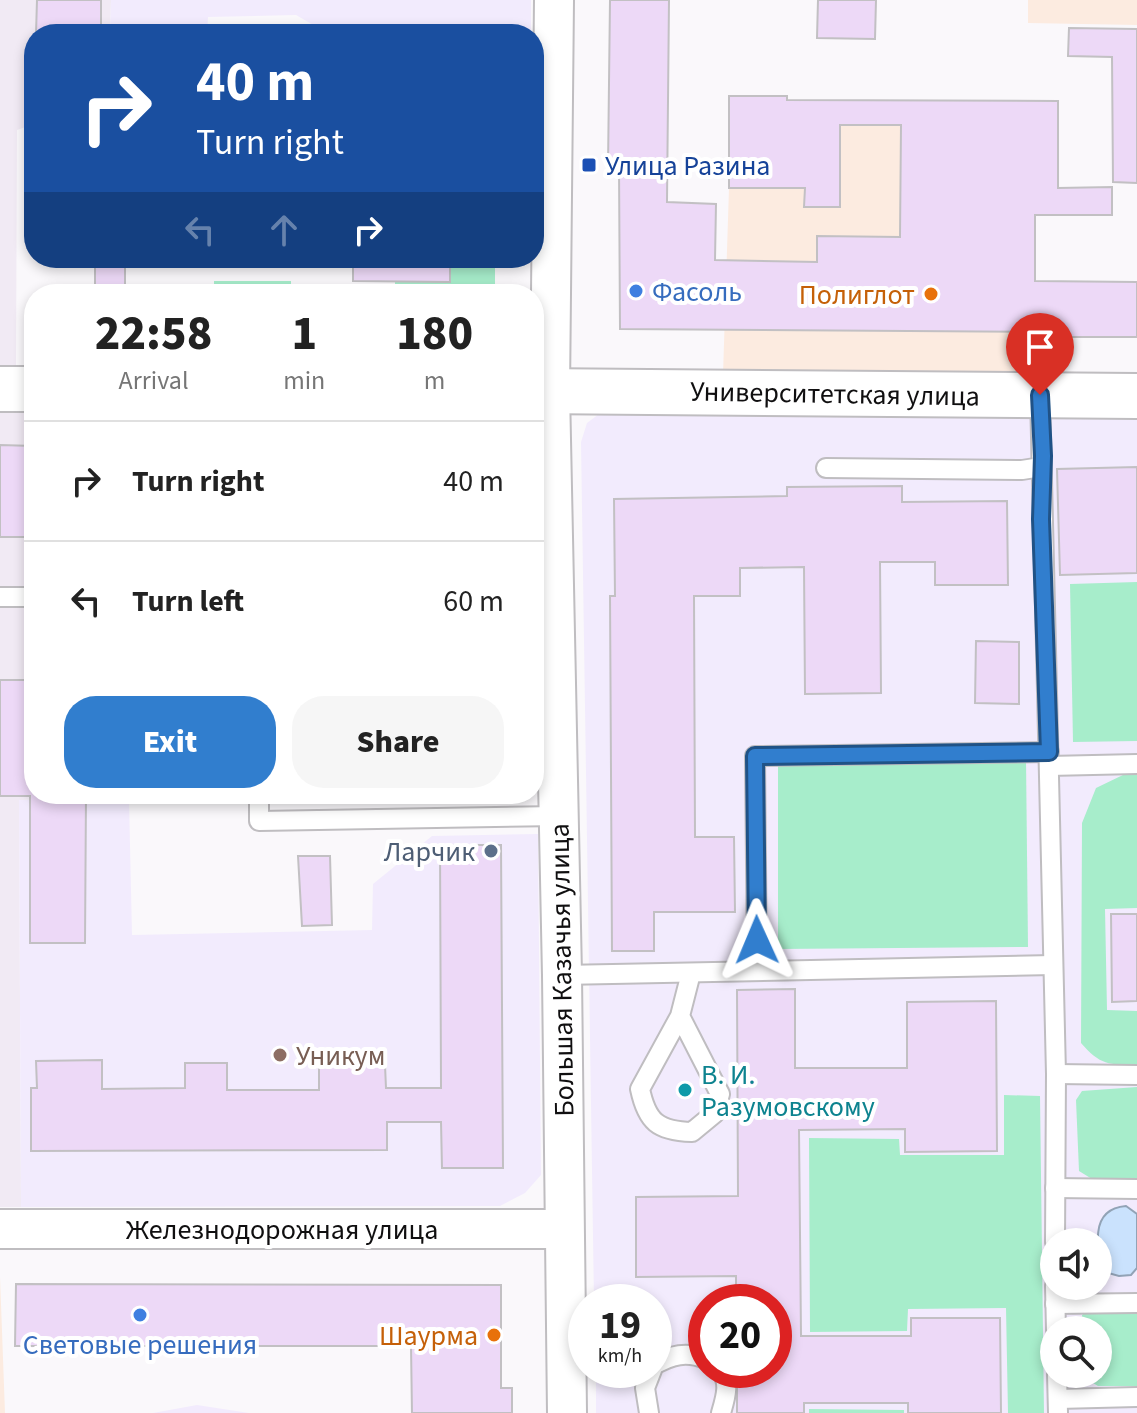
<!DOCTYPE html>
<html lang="en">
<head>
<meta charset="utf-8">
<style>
  body { margin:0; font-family:"Source Sans 3",sans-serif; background:#f6f6f6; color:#222; height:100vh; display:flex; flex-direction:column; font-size:30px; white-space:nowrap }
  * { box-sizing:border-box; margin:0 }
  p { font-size:26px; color:#767676 }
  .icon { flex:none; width:44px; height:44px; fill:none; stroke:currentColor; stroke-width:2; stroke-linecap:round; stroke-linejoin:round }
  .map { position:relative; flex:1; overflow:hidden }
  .drawer { position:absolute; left:24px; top:284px; width:520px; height:520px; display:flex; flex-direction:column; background:#fff; border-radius:32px; box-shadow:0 4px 12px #0003 }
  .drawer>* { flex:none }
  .top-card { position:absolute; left:24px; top:24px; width:520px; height:244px; border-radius:32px; box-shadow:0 4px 12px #0003; background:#1a4fa0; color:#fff; overflow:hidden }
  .buttons { position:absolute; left:1040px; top:1228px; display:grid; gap:16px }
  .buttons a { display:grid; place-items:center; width:72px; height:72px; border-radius:50%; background:#fff; box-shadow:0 4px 12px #0003; font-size:40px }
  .speed { position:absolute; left:568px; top:1284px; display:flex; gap:16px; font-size:40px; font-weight:700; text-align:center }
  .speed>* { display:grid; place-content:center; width:104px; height:104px; border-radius:50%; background:#fff; box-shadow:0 4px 12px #0003; line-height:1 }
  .speed small { font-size:20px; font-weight:400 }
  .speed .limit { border:12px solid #d22; background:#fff; color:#111 }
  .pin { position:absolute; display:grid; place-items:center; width:68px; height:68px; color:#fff; margin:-82px -34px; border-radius:50% 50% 50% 0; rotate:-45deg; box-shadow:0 0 8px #0007 }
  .pin .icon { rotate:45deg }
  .me { position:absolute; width:88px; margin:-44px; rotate:359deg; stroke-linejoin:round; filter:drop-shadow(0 0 6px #0008) }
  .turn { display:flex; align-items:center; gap:28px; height:168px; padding:0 40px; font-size:36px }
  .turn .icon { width:104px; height:104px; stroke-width:2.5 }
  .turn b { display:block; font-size:56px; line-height:68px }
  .lanes { display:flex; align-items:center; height:76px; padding:0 40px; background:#0003; justify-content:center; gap:40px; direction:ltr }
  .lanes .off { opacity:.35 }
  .eta { display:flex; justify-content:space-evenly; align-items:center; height:136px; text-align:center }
  .eta b { font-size:48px; font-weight:800; line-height:56px }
  .action { display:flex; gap:16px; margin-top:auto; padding:16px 40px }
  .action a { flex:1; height:92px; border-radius:32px; background:#317ece; color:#fff; font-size:32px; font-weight:800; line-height:92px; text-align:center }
  .action a+a { background:#f6f6f6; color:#222 }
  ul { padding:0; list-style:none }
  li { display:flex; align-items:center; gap:24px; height:120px; padding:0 40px; border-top:2px solid #e0e0e0 }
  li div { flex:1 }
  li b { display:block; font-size:30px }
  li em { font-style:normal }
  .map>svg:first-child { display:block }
  .commercial { fill:#fcebe0 }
  .built { fill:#f1eaf4 }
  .education { fill:#f2ebfd; fill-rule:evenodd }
  .green { fill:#a7edcb }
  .water { fill:#cae2fd; stroke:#92a3b6; stroke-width:2 }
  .building { fill:#edd9f7; stroke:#c2c0c3; stroke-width:2 }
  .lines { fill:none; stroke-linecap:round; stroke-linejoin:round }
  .service-casing { stroke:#bfbdc0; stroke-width:22 }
  .minor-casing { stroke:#bfbdc0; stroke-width:42 }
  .secondary-casing { stroke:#bfbdc0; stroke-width:48 }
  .service { stroke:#fff; stroke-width:18 }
  .minor { stroke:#fff; stroke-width:38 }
  .secondary { stroke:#fff; stroke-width:44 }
  .route-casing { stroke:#205286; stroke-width:20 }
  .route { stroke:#317ece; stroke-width:14 }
  .transit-dot { fill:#1a4fb4; stroke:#fff; stroke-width:3 }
  .shop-dot { fill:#3f7fe0; stroke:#fff; stroke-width:3 }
  .food-dot { fill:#e8710a; stroke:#fff; stroke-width:3 }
  .service-dot { fill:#5c6f8a; stroke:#fff; stroke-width:3 }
  .education-dot { fill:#8d6e63; stroke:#fff; stroke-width:3 }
  .culture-dot { fill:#0f9aa8; stroke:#fff; stroke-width:3 }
  .labels { text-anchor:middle; stroke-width:8; stroke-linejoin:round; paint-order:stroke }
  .transit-label { font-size:28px; fill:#164399; stroke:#fff; text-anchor:start }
  .shop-label { font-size:28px; fill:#366cbe; stroke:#fff; text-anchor:start }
  .food-label { font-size:28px; fill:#c56008; stroke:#fff; text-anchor:end }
  .street-label { font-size:28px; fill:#100f10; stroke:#fff }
  .service-label { font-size:28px; fill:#4e5e75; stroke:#fff; text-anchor:end }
  .education-label { font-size:28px; fill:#785e54; stroke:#fff; text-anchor:start }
  .culture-label { font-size:28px; fill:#0d838f; stroke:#fff; text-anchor:start }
</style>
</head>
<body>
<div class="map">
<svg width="1137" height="1413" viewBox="0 0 1137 1413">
  <rect width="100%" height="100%" fill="#faf8fb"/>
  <g class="commercial">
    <polygon points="1028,0 1137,0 1137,25 1028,23"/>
    <polygon points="804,100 1058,101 1058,178 1035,178 1035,377 723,375 729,188 805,126"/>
    <polygon points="0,1277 5,1413 0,1413"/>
  </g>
  <g class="built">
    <polygon points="0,0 111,0 110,34 34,34 34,124 17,130 16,367 0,367"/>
    <polygon points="34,407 34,794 246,794 246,797 19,800 21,1207 0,1207 0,408"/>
  </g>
  <g class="education">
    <polygon points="111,0 531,0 531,34 329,34 296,15 208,17 207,34 110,34"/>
    <path d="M599,414L1137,416V1413H596V1370H654V1302H594L581,442L587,423ZM1054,1242H1098V1286H1054ZM706,1302H774V1370H706ZM1054,1330H1098V1374H1054Z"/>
    <polygon points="19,800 129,800 132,935 372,930 373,884 432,836 538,834 541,1175 525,1193 500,1206 21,1207"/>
    <polygon points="197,1405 249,1413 153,1413"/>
  </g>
  <g class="green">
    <polygon points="450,258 495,258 495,294 395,294 395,281 450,282"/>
    <rect x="214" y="281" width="77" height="13"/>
    <polygon points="1137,582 1137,741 1073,742 1070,584"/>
    <polygon points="1026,759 1028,947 778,949 778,765"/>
    <path d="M1125,774H1137V908L1105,909L1107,1010L1137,1011V1065C1109,1065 1100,1065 1081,1043L1082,823L1096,788Z"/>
    <polygon points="1137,1087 1137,1178 1092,1179 1079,1171 1076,1100 1082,1091"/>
    <polygon points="1004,1095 1040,1096 1044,1413 1008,1413 1006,1308 908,1309 907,1331 810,1332 809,1138 899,1139 900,1155 1004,1155"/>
    <polygon points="1137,1306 1137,1386 1098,1386 1083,1377 1083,1374 1098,1374 1098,1330 1083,1330 1082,1315 1093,1307"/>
    <polygon points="809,1409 904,1410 904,1413 809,1413"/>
  </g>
  <path class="water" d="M1126,1206L1137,1214V1268L1131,1275L1119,1276L1108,1273C1095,1250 1089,1209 1126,1206Z"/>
  <g class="building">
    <polygon points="37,0 101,0 101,34 36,34"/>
    <polygon points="610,0 669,0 667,202 716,204 715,260 817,262 817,236 900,237 901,125 840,125 840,207 804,207 805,188 729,188 729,96 787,96 787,100 1058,101 1058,188 1112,187 1112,215 1035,215 1035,281 1137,282 1137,337 1042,337 1042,332 620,329 619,167 608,167"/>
    <polygon points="818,0 876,0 875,39 817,38"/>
    <polygon points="1069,28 1137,29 1137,183 1113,182 1112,57 1068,56"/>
    <rect x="95" y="258" width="30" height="36"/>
    <polygon points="353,258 450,258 450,282 353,281"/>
    <polygon points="0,445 34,446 34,537 0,537"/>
    <polygon points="1137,467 1137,573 1060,575 1057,469"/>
    <polygon points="902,486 902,502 1007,501 1008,585 935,585 935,562 880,562 881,693 805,694 804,567 740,568 740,596 694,596 695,837 734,837 735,912 654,912 654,951 612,951 610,596 615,596 614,499 787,496 787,487"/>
    <polygon points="976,641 1019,642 1019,704 975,703"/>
    <polygon points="0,680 34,680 34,794 86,794 85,943 30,943 30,796 0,796"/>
    <polygon points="440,845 501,845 503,1168 442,1168 441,1122 387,1122 387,1150 31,1151 31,1088 37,1088 36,1061 102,1060 102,1089 185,1088 185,1063 227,1063 227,1090 319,1090 319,1065 385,1065 386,1088 441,1088"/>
    <polygon points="298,856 330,856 332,925 302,926"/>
    <polygon points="1111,914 1137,914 1137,1001 1112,1002"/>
    <polygon points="795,989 795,1068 907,1068 907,1002 996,1001 997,1151 905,1152 905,1129 799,1130 801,1336 911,1336 911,1318 1000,1318 1001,1413 908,1413 908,1403 804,1403 804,1413 737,1413 737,1370 774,1370 774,1302 736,1302 736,1276 636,1277 636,1197 738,1196 737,990"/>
    <polygon points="16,1284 501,1285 501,1388 512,1388 512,1413 412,1413 411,1346 15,1346"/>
  </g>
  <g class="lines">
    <g class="service-casing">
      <g id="service">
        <polyline points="1040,395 1056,1074 1055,1242"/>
        <polyline points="826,468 1022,470 1041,467"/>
        <polyline points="0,597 34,597"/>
        <polyline points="1049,766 1137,764"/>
        <polyline points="259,794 259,821 559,816"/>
        <polyline points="757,971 755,756 1049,752"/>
        <polyline points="562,975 1053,965"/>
        <path d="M680,1016L640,1089C647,1122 658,1131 692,1132L715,1113L720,1094L680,1016L691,973"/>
        <polyline points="1056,1074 1137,1075"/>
        <polyline points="1055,1188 1137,1189"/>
        <polyline points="1055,1286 1056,1330"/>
        <polyline points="1055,1304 1137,1303"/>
        <path d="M654,1365C672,1355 686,1351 706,1359"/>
        <path d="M720,1370C731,1382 725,1399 721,1413"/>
        <polyline points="1057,1374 1058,1413"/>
        <polyline points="1058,1399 1137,1397"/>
        <polyline points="649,1413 645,1388 652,1370"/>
      </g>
    </g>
    <g class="minor-casing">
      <g id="minor">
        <polyline points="554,0 550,391 562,975 567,1413"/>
        <polyline points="0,1229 564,1229"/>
      </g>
    </g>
    <g class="secondary-casing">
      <g id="secondary">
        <polyline points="0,389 34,389"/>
        <polyline points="534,391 1137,396"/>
      </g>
    </g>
    <use href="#service" class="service"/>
    <use href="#minor" class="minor"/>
    <use href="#secondary" class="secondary"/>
  </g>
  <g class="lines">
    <g class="route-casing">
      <polyline id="route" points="757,940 755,756 1049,752 1041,519 1043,456 1040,395"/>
    </g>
    <use href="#route" class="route"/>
  </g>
  <rect class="transit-dot" x="581" y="157" width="16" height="16" rx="4"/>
  <g class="shop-dot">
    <circle cx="636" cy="291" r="8"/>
    <circle cx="140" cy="1315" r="8"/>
  </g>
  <g class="food-dot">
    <circle cx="931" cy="294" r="8"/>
    <circle cx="494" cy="1335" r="8"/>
  </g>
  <circle class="service-dot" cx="491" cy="851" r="8"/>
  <circle class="education-dot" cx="280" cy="1055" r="8"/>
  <circle class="culture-dot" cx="685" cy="1090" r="8"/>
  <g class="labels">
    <g class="transit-label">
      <text x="605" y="175">Улица Разина</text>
    </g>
    <g class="shop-label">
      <text x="652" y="301">Фасоль</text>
      <text x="140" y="1354" text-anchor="middle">Световые решения</text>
    </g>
    <g class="food-label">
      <text x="915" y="304">Полиглот</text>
      <text x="478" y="1345">Шаурма</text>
    </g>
    <g class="street-label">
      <text transform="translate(835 393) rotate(1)" y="10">Университетская улица</text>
      <text transform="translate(561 970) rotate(-91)" y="10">Большая Казачья улица</text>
      <text x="282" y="1239">Железнодорожная улица</text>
    </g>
    <g class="service-label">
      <text x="475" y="861">Ларчик</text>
    </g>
    <g class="education-label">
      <text x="296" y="1065">Уникум</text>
    </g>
    <g class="culture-label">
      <text x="701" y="1084">В. И.<tspan x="701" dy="32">Разумовскому</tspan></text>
    </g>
  </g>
</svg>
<div class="buttons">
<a><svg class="icon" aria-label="sound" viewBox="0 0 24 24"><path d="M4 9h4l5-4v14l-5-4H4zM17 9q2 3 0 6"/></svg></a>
<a><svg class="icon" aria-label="search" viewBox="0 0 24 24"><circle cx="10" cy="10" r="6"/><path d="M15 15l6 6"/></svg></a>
</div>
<div class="speed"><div>19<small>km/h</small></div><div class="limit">20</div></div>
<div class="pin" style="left:1040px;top:395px;background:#d93025"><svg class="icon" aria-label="arrive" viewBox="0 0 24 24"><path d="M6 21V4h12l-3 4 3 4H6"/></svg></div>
<svg class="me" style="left:757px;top:940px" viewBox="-20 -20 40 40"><path d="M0-17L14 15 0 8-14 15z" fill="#317ece" stroke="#fff" stroke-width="4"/></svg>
<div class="top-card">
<div class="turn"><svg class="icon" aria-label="right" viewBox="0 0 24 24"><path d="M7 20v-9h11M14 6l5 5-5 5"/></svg><div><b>40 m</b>Turn right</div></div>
<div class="lanes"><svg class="icon off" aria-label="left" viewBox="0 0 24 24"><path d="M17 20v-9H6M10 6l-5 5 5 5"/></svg><svg class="icon off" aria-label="ahead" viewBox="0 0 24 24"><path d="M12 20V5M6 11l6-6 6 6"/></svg><svg class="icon" aria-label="right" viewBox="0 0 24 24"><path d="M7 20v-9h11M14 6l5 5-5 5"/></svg></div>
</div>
<section class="drawer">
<div class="eta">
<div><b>22:58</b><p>Arrival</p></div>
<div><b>1</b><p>min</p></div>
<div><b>180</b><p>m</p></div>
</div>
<ul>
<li><svg class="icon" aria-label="right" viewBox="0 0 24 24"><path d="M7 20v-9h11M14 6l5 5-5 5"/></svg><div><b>Turn right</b></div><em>40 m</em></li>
<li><svg class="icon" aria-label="left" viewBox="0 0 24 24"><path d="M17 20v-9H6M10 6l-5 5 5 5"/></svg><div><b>Turn left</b></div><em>60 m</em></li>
</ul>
<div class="action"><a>Exit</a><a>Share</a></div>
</section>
</div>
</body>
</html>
